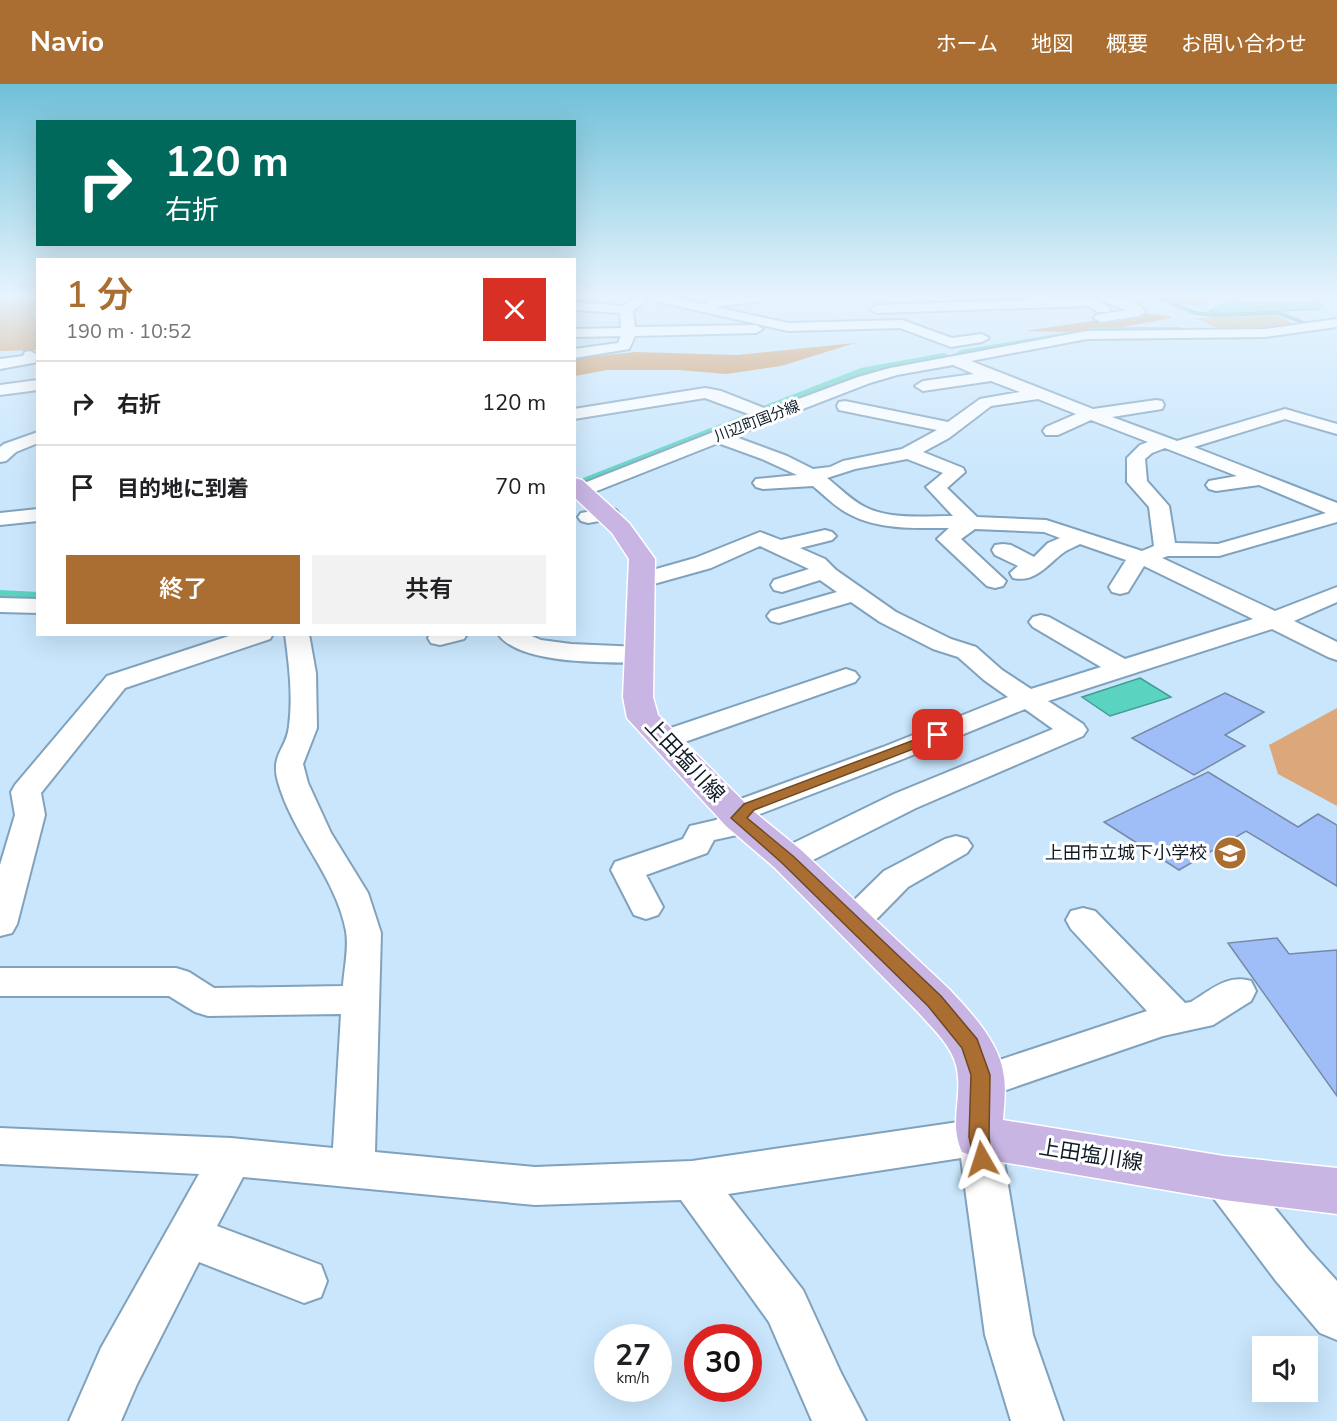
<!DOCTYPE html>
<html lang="ja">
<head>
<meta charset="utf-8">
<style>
  body { margin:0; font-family:"Nunito Sans","Noto Sans JP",sans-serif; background:#f2f2f2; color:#202124; height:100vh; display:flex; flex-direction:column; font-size:22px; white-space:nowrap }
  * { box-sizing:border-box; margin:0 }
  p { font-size:20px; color:#757577 }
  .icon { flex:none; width:33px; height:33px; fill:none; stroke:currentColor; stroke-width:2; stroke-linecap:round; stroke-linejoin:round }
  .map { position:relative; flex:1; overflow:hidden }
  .details { position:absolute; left:36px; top:174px; width:540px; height:378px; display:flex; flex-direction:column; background:#fff; border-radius:0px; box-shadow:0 6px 24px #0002 }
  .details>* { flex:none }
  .guide { position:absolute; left:36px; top:36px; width:540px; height:126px; border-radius:0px; box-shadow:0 6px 24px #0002; background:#00695c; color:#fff; overflow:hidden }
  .fabs { position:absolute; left:1252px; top:1252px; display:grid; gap:12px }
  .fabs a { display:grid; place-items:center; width:66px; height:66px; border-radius:0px; background:#fff; box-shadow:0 6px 24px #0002; font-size:30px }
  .speed { position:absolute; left:594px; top:1240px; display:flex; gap:12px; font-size:30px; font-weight:700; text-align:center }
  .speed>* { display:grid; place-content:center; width:78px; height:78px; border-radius:50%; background:#fff; box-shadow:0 6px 24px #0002; line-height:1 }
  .speed small { font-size:15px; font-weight:400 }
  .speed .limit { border:9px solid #d22; background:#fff; color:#111 }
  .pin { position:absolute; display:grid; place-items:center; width:51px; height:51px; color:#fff; margin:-26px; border-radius:12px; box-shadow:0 3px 9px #0006 }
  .me { position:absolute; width:66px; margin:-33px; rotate:354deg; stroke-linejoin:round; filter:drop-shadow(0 0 4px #0008) }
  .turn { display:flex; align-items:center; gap:21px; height:126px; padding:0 30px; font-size:27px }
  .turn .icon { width:78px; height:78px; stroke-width:2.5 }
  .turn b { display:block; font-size:42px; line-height:51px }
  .round { display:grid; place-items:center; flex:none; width:63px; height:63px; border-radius:0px; background:#f2f2f2 }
  .summary { display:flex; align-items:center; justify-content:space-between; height:102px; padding:0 30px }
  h1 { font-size:36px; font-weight:600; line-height:45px; color:#ab6e32 }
  .action { display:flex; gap:12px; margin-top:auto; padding:12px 30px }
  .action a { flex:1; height:69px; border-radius:0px; background:#ab6e32; color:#fff; font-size:24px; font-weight:600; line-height:69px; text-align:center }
  .action a+a { background:#f2f2f2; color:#202124 }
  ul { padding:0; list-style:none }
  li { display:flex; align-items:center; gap:18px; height:84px; padding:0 30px; border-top:2px solid #e0e0e0 }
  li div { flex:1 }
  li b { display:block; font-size:22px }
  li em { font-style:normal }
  header { display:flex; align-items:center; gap:36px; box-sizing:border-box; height:84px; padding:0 30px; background:#ab6e32; color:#fff }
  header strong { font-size:28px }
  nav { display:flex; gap:33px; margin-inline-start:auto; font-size:21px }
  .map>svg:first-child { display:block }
  .green { fill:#dca87b }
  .forest { fill:#d08f52 }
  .water { fill:#5bd3c1; stroke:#449c92; stroke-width:1.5 }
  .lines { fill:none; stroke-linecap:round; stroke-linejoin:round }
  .stream { stroke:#449c92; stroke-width:4 }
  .canal { fill:#5bd3c1; fill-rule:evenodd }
  .building { fill:#9fbef7; stroke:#7789aa; stroke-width:1.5 }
  .minor-casing { stroke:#81a2bd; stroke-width:4 }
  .major-casing { stroke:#fff; stroke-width:3 }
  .minor { fill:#fff; fill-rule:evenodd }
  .major { fill:#c8b5e3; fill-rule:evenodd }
  .route { fill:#ab6e32; stroke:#6f4820; stroke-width:1.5 }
  .labels { text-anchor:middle; stroke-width:6; stroke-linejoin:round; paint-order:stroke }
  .far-street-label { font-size:15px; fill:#0f1c26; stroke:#fff }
  .poi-label { font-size:18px; fill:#0f1c26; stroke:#fff; text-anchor:end }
  .near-street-label { font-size:21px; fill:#0f1c26; stroke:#fff }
</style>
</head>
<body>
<header>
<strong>Navio</strong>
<nav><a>ホーム</a><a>地図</a><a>概要</a><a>お問い合わせ</a></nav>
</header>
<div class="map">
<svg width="1337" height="1337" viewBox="0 0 1337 1337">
  <rect width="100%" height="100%" fill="#c9e6fc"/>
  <g class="green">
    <polygon points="1276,232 1297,241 1221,246 1195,234"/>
    <polygon points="1337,624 1337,722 1278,690 1269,661"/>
  </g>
  <g class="forest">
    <polygon points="0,213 37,213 37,266 0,267"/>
    <path d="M1162,213H1224C1200,224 1186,223 1162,213Z"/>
    <polygon points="1145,229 1169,232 1171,234 1112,245 1068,248 1025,247"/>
    <polygon points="855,259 781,282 726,290 679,286 607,286 575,292 574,274 636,268 737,271"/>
  </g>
  <g class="water">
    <polygon points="1236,215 1313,216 1322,221 1318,225 1221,230 1210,227"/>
    <polygon points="1140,594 1171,613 1110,632 1082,613"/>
  </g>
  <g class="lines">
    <polyline class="stream" points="1157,213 1195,229 1215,231 1279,229 1307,240"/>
    <g class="canal">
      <polygon points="1099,243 1181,243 1187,247 1181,251 1099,251 961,274 955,270 961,266"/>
      <polygon points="943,269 947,270 949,273 947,276 869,290 771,329 761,329 759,326 761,323 861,284"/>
      <polygon points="754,327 759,328 761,331 759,334 595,400 589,402 581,397 583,394"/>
      <polygon points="0,506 38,508 38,520 0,518"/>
    </g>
  </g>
  <g class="building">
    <polygon points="1225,609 1264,628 1225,651 1245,662 1194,691 1132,654"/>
    <polygon points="1208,688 1298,743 1318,730 1337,741 1337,802 1246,747 1179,786 1104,738"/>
    <polygon points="1277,854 1289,870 1337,866 1337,1012 1228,859"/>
  </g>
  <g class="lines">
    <g class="minor-casing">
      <g id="minor">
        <polygon points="636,213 646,213 647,215 633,227 635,243 756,241 763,245 756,249 635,252 629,265 574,274 574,265 618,259 621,252 574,253 574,245 621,244 620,229 574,226 574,218 623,222"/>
        <polygon points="649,213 670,213 708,221 708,216 713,215 768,213 762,217 715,223 788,239 902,236 952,254 982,250 989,254 982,258 951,263 900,244 788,247 655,217"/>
        <path d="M1027,213L1095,215L1094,213C1111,213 1135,214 1146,228L1139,232L1101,238L1094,234L1096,231L1127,226L1098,216L1110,225L1108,228H1098L1088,222L877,229L870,225L877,221L1028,216Z"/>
        <path d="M1231,213H1318C1308,223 1254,217 1237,217Z"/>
        <path d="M1337,235V243L1265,253L1087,255L971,277L1093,325L1156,316L1162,317L1164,321L1162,325L1112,333L1177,357L1285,325L1337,340V350L1285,335L1194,363L1337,419V438L1219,472H1168L1162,474L1275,527L1337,503V518L1294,537L1337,558V576L1328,573L1272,545L1048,617L1083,640L1087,646L1083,652L916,724L799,783L788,786L777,783L772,775L777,767L894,710L1053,645L1025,625L903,675L760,730L737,751L714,756L707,769L646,791L663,823L658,831L646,835L634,831L611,786L615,778L683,755L690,742L716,736L738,716L883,663L1008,613L984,596L958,573L933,565L880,538L851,518L779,539L771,537L767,532L771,527L837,508L820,496L782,508L774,506L771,501L774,496L809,485L760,462L711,484L643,503L635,501L632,496L635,491L695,474L760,448L781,456L825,446L832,448L836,452L832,456L800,464L825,475L836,486L896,528L951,555L976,563L1002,586L1031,605L1101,583L1033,543L1029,538L1033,533L1041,531L1049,533L1125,575L1253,535L1144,482L1128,508L1120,510L1112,508L1109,503L1126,476L1080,460C1075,463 1068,465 1063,469C1047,481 1035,499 1013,494L1010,489L1018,482L995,471L992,466L995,461L1003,460L1011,461L1034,473L1048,459L1060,454L1044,448L975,445L961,455L1006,497L1003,502L995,504L987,502L937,455L949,444C918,444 879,446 851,431C836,424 825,412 813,402L763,405L756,403L753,399L756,395L797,391L762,375L718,359L574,416V403L754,332L705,314L574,335V325L705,304L721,307L769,326L858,293L890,284L1087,247L1265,245ZM953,281L974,290L923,297L915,302L923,307L991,297L1020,308L980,315L948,338L845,317L839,318L837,322L839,326L937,346L902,365L843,377L830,383L813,385L787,372L733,352L870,299L897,291ZM1038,315L1076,330L1046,343L1043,347L1046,351H1058L1091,336L1148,358L1140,361L1127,374V398L1149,423L1154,462L1142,467L1046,436L977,433L947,404L965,388L963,384L923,368L949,354L991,322ZM1165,364L1237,392L1209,397L1206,401L1209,405L1216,407L1259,401L1326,429L1218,460L1175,459L1169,422L1147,397L1145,375L1152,369ZM907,375L943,389L926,403L953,432C926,432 890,436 865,423C851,416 840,404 827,394L855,385Z"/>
        <polygon points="30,267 38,271 38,278 0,285 0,275 23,272 25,268"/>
        <polygon points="38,296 38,306 0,311 0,301"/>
        <polygon points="38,348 38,359 16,368 6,377 0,378 0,363 4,360"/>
        <polygon points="609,424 616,426 619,430 616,434 588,439 581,437 578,433 581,429"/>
        <polygon points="38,425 38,437 0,441 0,429"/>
        <polygon points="0,514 38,515 38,529 0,528"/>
        <polygon points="235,550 273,550 270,555 125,604 41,709 45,731 17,840 12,849 0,852 0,781 15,731 11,708 15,701 107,592"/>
        <path d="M285,550H309L316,589L317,644L303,680L308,699L331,749L368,809L381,849L375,1068L535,1083L692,1077L979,1035L994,1040L1000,1053L1033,1251L1063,1337H1011L985,1251L961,1074L728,1110L803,1206L841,1289L866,1337H812L769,1238L681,1116L535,1121L243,1093L217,1142L321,1181L327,1197L321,1213L304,1219L199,1178L137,1300L121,1337H69L101,1264L199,1090L0,1080V1044L231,1054L333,1064L341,930L208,932L195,928L169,912H0V884H176L189,888L214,904L343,902C344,885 349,864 346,847C336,793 293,751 278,698C270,670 287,665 289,642C293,611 289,581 285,550Z"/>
        <polygon points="430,550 467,550 464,555 440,561 431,559 428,554"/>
        <path d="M498,550H527L541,556L571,560L640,563L649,566L653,571L649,576L640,579C606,578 519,581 498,550Z"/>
        <polygon points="846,585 855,588 859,593 855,598 676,661 666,663 656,661 652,655 656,649"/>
        <polygon points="956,752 967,755 972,762 967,769 908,803 865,847 853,850 841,847 836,838 841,829 884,787 945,755"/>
        <path d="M1083,824L1095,827L1185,919L1191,918C1211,906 1227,890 1251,897L1256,907L1251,917L1213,941L1163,952L980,1015L966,1011L960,999L966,987L1147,927L1071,845L1066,836L1071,827Z"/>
        <polygon points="1224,1075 1239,1080 1308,1165 1337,1197 1337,1256 1320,1249 1276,1197 1209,1108 1202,1094 1209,1080"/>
      </g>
    </g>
    <g class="major-casing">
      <path id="major" d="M574,394L582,396L629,439L655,475L653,613L658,631L752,726L801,766L949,905C972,930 1000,958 1004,993C1006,1007 1004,1022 1003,1036L1224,1072L1337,1084V1130L1224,1116L979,1074L962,1068C948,1038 964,1012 956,981C951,961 932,944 919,929L775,784L726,742L627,634L623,613L629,475L612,449L574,413Z"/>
    </g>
    <use href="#minor" class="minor"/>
    <use href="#major" class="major"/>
  </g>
  <linearGradient id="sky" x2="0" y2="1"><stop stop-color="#6fc0d8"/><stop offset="0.53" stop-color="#e7f4fe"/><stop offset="1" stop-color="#e7f4fe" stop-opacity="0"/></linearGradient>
  <rect width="1337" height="400" fill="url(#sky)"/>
  <polygon class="route" points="938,647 942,648 944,651 942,654 754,726 747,734 793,772 941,912 977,955 990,991 989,1053 992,1075 989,1081 982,1084 975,1081 969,1053 971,991 962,964 928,922 782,779 731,734 744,720"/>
  <defs>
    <g id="school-disc" transform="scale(1.725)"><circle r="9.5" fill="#ab6e32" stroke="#fff"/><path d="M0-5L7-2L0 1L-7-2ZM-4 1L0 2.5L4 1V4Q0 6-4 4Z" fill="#fff"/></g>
  </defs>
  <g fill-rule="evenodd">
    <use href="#school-disc" x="1230" y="769"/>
  </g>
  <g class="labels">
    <g class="far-street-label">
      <text transform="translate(757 337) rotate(-21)" y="5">川辺町国分線</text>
    </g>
    <g class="poi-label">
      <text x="1207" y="775">上田市立城下小学校</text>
    </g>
    <g class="near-street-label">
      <text transform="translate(685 676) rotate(47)" y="7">上田塩川線</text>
      <text transform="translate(1091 1071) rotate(9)" y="7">上田塩川線</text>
    </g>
  </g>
</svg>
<div class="fabs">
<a><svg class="icon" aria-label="sound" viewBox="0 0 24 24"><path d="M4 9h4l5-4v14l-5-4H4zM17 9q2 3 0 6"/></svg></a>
</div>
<div class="speed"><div>27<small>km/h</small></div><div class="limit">30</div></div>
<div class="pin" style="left:938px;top:651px;background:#d93025"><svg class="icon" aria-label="arrive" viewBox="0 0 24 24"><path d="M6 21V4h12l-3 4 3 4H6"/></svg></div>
<svg class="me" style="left:982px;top:1075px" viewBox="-20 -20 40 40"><path d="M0-17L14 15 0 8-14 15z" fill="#ab6e32" stroke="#fff" stroke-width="4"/></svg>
<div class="guide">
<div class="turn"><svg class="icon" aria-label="right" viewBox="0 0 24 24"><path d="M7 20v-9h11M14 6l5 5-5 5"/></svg><div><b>120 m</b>右折</div></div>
</div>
<section class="details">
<div class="summary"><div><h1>1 分</h1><p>190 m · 10:52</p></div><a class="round" style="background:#d93025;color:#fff"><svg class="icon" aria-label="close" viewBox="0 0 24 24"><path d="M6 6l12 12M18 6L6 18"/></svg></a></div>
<ul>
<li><svg class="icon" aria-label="right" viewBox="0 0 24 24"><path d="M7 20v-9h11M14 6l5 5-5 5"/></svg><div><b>右折</b></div><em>120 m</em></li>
<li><svg class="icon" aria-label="arrive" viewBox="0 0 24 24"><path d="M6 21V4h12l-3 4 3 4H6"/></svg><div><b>目的地に到着</b></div><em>70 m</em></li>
</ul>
<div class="action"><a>終了</a><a>共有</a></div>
</section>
</div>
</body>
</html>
